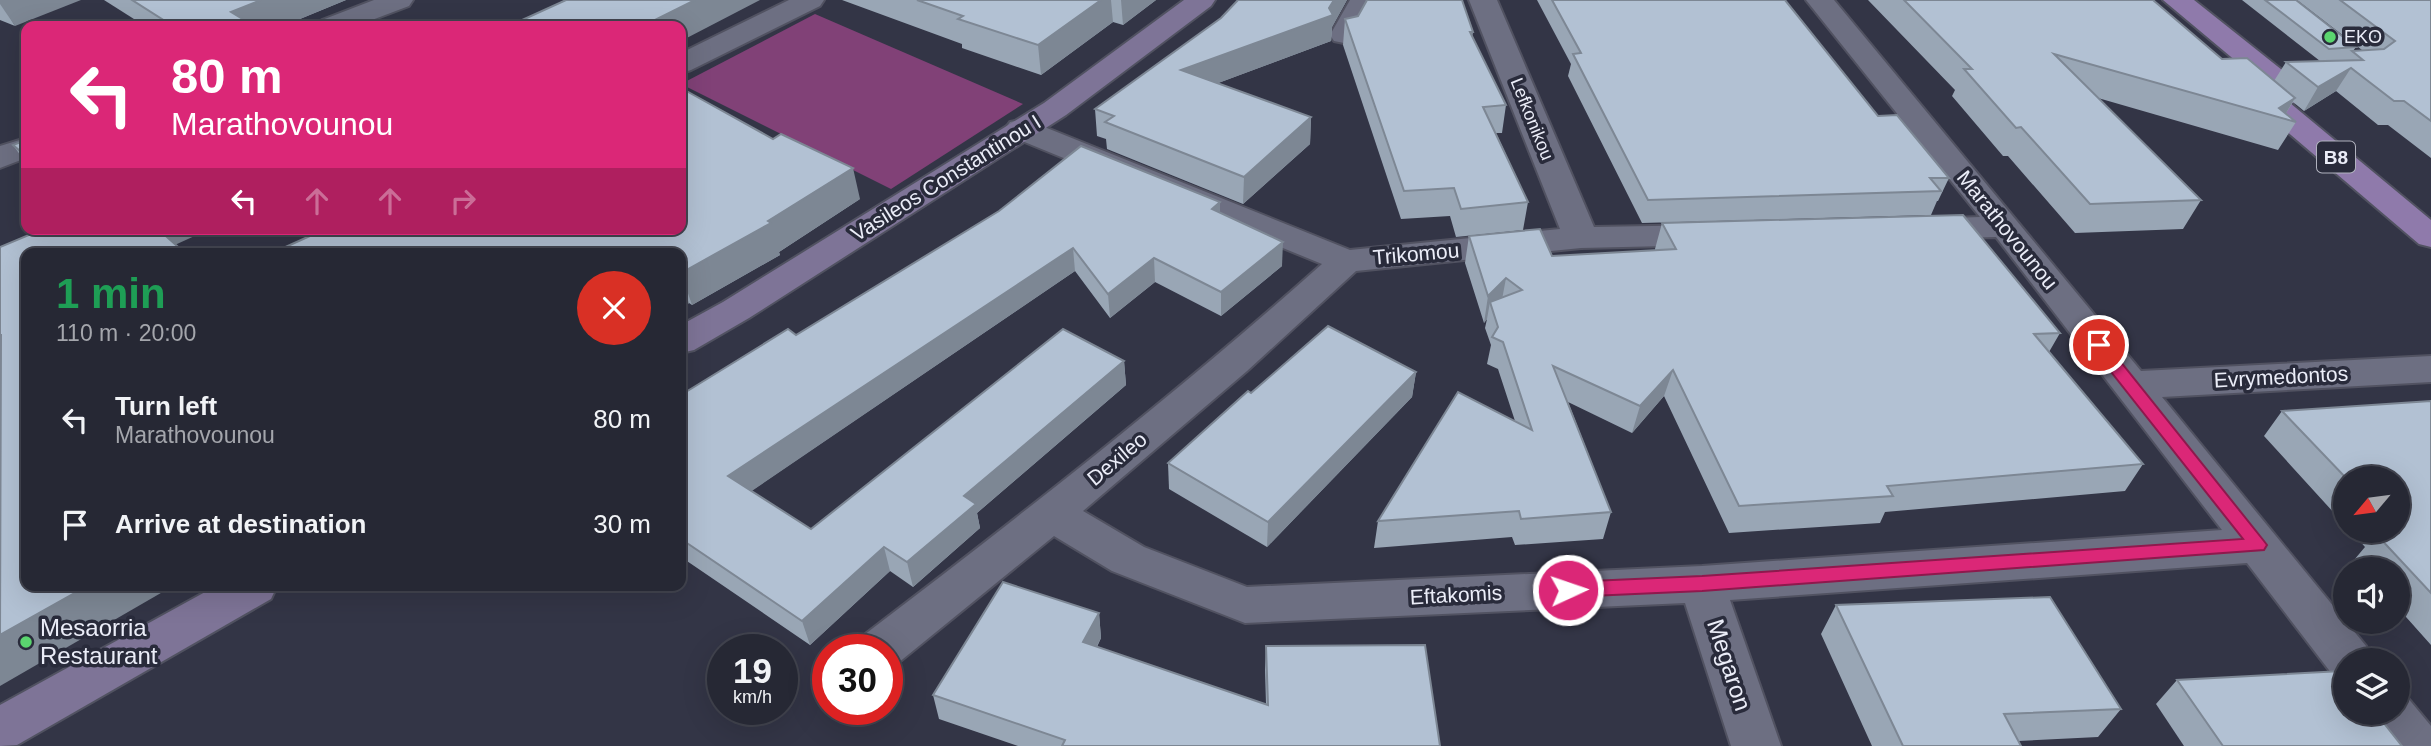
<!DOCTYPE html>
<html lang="en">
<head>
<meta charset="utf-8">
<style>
  body { margin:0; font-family:Helvetica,sans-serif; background:#2e303c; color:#f1f3f6; height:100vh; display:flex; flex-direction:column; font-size:26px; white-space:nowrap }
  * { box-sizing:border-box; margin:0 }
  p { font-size:23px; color:#a4a6ac }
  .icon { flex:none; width:38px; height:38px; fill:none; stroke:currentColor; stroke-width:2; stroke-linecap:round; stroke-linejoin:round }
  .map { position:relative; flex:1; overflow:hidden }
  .side { position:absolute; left:21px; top:248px; width:665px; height:343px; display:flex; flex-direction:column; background:#262834; border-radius:14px; box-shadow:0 7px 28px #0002,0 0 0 2px #42444f }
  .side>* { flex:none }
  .hud { position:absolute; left:21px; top:21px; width:665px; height:214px; border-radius:14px; box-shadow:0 7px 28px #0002,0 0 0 2px #42444f; background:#db2777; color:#fff; overflow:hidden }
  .needle { width:46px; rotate:241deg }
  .controls { position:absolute; left:2333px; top:466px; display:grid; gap:14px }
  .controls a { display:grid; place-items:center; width:77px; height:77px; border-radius:50%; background:#262834; box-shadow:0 7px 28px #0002,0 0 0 2px #42444f; font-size:35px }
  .speed { position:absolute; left:707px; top:634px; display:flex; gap:14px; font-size:35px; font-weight:700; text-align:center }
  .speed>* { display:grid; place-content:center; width:91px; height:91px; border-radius:50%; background:#262834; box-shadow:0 7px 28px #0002,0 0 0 2px #42444f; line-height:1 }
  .speed small { font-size:18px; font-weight:400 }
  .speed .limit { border:10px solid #d22; background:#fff; color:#111 }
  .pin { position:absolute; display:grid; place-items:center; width:60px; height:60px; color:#fff; margin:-30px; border:4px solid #fff; border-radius:50%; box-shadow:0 2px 7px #0007 }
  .me { position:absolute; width:77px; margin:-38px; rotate:87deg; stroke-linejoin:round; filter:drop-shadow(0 0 5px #0008) }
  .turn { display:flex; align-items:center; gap:24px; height:147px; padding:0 35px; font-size:32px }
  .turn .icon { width:91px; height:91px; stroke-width:2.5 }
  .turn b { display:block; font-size:49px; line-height:60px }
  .lanes { display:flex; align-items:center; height:66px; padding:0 35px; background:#0003; justify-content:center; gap:35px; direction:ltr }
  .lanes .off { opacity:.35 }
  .round { display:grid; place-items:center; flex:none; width:74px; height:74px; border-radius:37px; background:#2e303c }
  .headline { display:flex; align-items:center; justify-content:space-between; height:119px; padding:0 35px }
  h1 { font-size:42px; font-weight:700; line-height:52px; color:#1e9e55 }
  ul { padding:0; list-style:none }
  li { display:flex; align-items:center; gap:21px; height:105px; padding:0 35px }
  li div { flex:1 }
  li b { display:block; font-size:26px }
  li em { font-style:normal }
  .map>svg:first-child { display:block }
  .green { fill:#814177 }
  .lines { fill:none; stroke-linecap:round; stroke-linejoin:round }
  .street-casing { stroke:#515261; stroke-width:4 }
  .secondary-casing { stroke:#515261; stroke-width:4 }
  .primary-casing { stroke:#515261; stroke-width:4 }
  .street { fill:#6d6f82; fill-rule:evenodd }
  .secondary { fill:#7e7497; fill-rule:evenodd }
  .primary { fill:#8f7aab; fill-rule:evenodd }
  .wall { fill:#99a6b5 }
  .shaded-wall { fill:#7d8794 }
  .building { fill:#b2c1d3; stroke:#7d8794; stroke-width:2 }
  .route { fill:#db2777; stroke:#8e194d; stroke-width:2 }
  .poi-dot { fill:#5ad56f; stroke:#292b3b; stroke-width:2.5 }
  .labels { text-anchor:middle; stroke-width:7; stroke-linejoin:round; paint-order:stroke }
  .far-poi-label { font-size:18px; fill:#ebedf8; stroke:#292b3b; text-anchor:start }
  .far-street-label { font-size:18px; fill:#ebedf8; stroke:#292b3b }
  .shield { fill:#292b3b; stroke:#b1b3bf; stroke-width:2 }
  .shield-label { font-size:19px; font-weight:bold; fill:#ebedf8 }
  .street-label { font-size:21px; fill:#ebedf8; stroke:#292b3b }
  .near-poi-label { font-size:24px; fill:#ebedf8; stroke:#292b3b; text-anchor:start }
  .near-street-label { font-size:24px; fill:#ebedf8; stroke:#292b3b }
</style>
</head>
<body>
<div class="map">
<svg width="2431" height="746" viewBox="0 0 2431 746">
  <rect width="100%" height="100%" fill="#333546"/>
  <polygon class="green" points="815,14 1023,104 891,189 681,84"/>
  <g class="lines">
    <g class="street-casing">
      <g id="street">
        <polygon points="374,0 413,0 409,6 356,26 318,26 322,20"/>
        <polygon points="789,0 824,0 820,6 691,70 681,73 681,53"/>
        <polygon points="1350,0 1378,0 1354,41 1344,43 1334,41 1330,35"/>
        <path d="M1469,0H1497L1594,227L1709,225L1721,228L1726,235L1721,242L1709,245L1581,248L1356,271L1247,371L1083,511L1144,547L1247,587L1702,566L2222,530L1996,237L1923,239L1911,236L1906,229L1911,222L1923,219L1980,217L1806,0H1834L2141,371L2431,356V382L2162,397L2366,646L2372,660H2345V678L2332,674L2247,563L1730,600L1781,746H1731L1685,603L1245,623L1112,571L1054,536L898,663L887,666V649H858L864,635C1020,516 1175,395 1322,264L1010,136L1005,129L1010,122L1021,120L1032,122L1350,250L1560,229Z"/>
        <polygon points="26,138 26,158 0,168 0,146"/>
        <polygon points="2398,694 2407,697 2431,726 2431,746 2387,746 2366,712 2398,712"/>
      </g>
    </g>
    <g class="secondary-casing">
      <g id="secondary">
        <polygon points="1184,0 1215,0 1211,6 1066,115 749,318 694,350 681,353 681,325 723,302 1044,103"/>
        <polygon points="216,586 277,586 271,599 17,745 0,746 0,705"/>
      </g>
    </g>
    <g class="primary-casing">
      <polygon id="primary" points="2163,0 2194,0 2306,89 2310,95 2306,101 2290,103 2431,220 2431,247 2419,244 2245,96 2241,90 2245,84 2261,82"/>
    </g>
    <use href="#street" class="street"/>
    <use href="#secondary" class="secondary"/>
    <use href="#primary" class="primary"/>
  </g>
  <g class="wall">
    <polygon points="0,0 15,26 0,20"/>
    <polygon points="104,0 346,0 283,26 145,26"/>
    <polygon points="842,0 1156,0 1123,25 1113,22 1041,75 962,48 962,44"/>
    <polygon points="1238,0 1347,0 1332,27 1331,41 1218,83 1311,117 1310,144 1243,204 1107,149 1106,139 1097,136 1095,109 1221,18"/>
    <polygon points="1537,0 1785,0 1878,116 1949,178 1938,201 1937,201 1931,215 1642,223 1568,76 1571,64"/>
    <polygon points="1868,0 2153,0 2222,59 2274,81 2286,62 2320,61 2242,0 2296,0 2356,47 2353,51 2362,50 2297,0 2431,0 2431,158 2388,125 2378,125 2336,91 2304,111 2293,102 2286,113 2296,122 2278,150 2098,98 2201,200 2183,229 2075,233 2008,156 2003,156 1952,96 1955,90"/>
    <polygon points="1345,19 1473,32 1472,37 1506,105 1502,133 1496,133 1528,202 1523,230 1456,237 1450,216 1401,219 1343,45"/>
    <polygon points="26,140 26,163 13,145"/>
    <polygon points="860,199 779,252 780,255 692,305 689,303 681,308 681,254 315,234 312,229 681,229"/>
    <polygon points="999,211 1220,212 1282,266 1221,316 1155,282 1110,318 1075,271 751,491 811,529 1124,361 1126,385 977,513 980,528 913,587 890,571 810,645 681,557 681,395 796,335"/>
    <polygon points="1662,223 2060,333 2049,352 2143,464 2125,491 1885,512 1880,523 1729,533 1664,396 1632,433 1568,402 1611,512 1603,539 1515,545 1512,537 1374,548 1378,521 1515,421 1498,369 1487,364 1491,345 1485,328 1487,319 1484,323 1465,263 1469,236 1552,256 1655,250 1655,249"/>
    <polygon points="1416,372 1412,397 1267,547 1169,489 1168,463 1251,393"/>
    <polygon points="2431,401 2431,645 2398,608 2398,569 2362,569 2354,560 2365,547 2350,530 2398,530 2345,478 2345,525 2264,436 2282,411"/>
    <polygon points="1836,605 2121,709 2098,737 2018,741 2021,746 1872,746 1821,634"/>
    <polygon points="1099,613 1101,638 1097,647 1266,704 1265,670 1266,646 1440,746 1018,746 939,719 933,695"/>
    <polygon points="2177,680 2402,746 2184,746 2156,704"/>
  </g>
  <g class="shaded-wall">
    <polygon points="0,0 81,0 15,26 0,4"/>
    <polygon points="261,0 346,0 283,26 239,26 231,12"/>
    <polygon points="695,0 760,0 681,41 681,26 643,26"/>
    <polygon points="1101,0 1111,0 1113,22 1041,75 1038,45"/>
    <polygon points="1121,0 1156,0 1123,25"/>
    <polygon points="1334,0 1347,0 1332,27 1331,41 1181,97 1181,70"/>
    <polygon points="2351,68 2336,91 2304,111 2318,87"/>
    <polygon points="2295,98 2283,118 2279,108"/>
    <polygon points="1311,117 1310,144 1243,204 1244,177"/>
    <polygon points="853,168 860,199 779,252 780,255 692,305 681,273 768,221"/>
    <polygon points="1220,202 1220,225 1212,209"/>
    <polygon points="153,229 210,229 166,249"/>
    <polygon points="298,229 308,229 300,233"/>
    <polygon points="1283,242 1282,266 1221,316 1221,292"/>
    <polygon points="1073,248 1075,271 737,501 728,476"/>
    <polygon points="1154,258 1155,282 1110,318 1108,294"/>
    <polygon points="1506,278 1501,305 1490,302 1487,319 1484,323 1488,296"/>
    <polygon points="681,280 689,303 681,308"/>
    <polygon points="1124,361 1126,385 977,513 980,528 913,587 907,562 964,496"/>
    <polygon points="1673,370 1664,396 1632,433 1640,406"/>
    <polygon points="1416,372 1412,397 1267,547 1268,522"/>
    <polygon points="884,547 890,571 810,645 802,621"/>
    <polygon points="87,586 173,586 0,686 0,635"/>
    <polygon points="1099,613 1101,638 1086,667 1083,642"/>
  </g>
  <g class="building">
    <polygon points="132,0 261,0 231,12 254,26 173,26"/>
    <polygon points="566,0 695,0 643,26 509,26"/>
    <polygon points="917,0 1101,0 1038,45 958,19 963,16"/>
    <polygon points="1238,0 1334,0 1329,8 1333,15 1181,70 1311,117 1244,177 1105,122 1114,116 1095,109 1221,18"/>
    <polygon points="1367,0 1462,0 1473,32 1470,32 1506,105 1483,107 1528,202 1461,209 1454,188 1404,191 1345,19 1358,16"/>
    <polygon points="1552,0 1785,0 1878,116 1897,115 1949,178 1930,178 1941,191 1648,200 1573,54 1581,53"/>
    <polygon points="1904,0 2153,0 2222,59 2247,58 2295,98 2279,108 2296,122 2054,54 2201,200 2090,204 2021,127 2016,128 1964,69 1972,69"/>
    <polygon points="2265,0 2296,0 2356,47 2329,49"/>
    <polygon points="2340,0 2431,0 2431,121 2404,101 2394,101 2351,68 2318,87 2286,62 2363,60 2352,51 2384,49 2395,41"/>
    <polygon points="681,88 773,139 781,134 853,168 768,221 771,223 681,273 681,254 270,254 321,231 318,229 681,229"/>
    <polygon points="26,140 26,156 13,145"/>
    <polygon points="1081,146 1220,202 1212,209 1283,242 1221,292 1154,258 1108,294 1073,248 728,476 811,529 1063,329 1124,361 964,496 976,504 907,562 884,547 802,621 681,539 681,395 788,329 796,335 999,211"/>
    <polygon points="1963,215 2060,333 2034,334 2143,464 1887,486 1893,496 1739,506 1673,370 1640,406 1553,366 1611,512 1521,519 1519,511 1378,521 1458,392 1532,430 1503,342 1492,337 1498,327 1490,302 1522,290 1506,278 1488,296 1469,236 1540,229 1552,256 1676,249 1662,223"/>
    <polygon points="43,229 158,229 186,254 26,254 26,586 87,586 0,635 1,335 0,335 0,247"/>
    <polygon points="1328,326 1416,372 1268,522 1168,463 1248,391 1251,393"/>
    <polygon points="2431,401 2431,593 2377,535 2398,533 2395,530 2398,530 2398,478 2346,478 2282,411"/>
    <polygon points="1003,582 1099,613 1083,642 1268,705 1266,646 1425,645 1440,746 1062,746 1065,740 933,695"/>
    <polygon points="2050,597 2121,709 2004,714 2021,746 1903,746 1836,605"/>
    <polygon points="2342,671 2345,675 2345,712 2375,712 2402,746 2223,746 2177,680"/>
  </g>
  <polygon class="route" points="2099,340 2104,341 2264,541 2267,545 2264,550 1702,591 1568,597 1561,595 1558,590 1561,585 1568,582 1702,576 2243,539 2093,349 2091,345 2093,341"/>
  <g class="poi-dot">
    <circle cx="2330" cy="37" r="7"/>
    <circle cx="26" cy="642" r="7"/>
  </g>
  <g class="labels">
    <g class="far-poi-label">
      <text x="2344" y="43">EKO</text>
    </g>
    <g class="far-street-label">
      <text transform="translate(1532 119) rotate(68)" y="6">Lefkonikou</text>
    </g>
    <rect class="shield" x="2317" y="141.5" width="38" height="31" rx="5"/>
    <g class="shield-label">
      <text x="2336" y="164">B8</text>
    </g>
    <g class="street-label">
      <text transform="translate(946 178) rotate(-32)" y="7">Vasileos Constantinou I</text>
      <text transform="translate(2007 230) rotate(51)" y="7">Marathovounou</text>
      <text transform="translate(1416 254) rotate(-5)" y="7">Trikomou</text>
      <text transform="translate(2281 377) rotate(-3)" y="7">Evrymedontos</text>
      <text transform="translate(1117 459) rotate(-40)" y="7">Dexileo</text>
      <text transform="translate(1456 595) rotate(-3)" y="7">Eftakomis</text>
    </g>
    <g class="near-poi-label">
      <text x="40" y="636">Mesaorria<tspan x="40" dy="28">Restaurant</tspan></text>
    </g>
    <g class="near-street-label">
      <text transform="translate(1729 665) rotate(72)" y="8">Megaron</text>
    </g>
  </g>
</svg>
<div class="controls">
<a><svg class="needle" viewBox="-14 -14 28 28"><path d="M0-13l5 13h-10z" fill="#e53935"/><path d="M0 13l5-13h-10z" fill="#a4a6ac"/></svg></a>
<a><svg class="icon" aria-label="sound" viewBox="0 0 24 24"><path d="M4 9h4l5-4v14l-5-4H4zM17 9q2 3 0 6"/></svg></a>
<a><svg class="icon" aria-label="layers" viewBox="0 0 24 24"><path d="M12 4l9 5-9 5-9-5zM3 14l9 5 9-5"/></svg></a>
</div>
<div class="speed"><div>19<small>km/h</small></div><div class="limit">30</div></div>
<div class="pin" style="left:2099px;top:345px;background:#d93025"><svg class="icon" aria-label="arrive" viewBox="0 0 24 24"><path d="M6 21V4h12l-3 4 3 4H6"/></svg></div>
<svg class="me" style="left:1568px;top:590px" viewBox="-20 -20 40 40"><circle r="17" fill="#db2777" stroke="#fff" stroke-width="3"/><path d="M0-11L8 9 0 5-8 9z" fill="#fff"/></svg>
<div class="hud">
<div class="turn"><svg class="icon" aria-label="left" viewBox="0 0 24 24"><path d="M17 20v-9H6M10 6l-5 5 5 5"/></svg><div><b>80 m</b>Marathovounou</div></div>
<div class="lanes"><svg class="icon" aria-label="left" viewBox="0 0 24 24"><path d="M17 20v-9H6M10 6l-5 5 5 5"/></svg><svg class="icon off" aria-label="ahead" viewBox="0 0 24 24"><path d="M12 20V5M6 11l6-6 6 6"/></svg><svg class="icon off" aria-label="ahead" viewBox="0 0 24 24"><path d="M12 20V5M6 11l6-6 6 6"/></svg><svg class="icon off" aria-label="right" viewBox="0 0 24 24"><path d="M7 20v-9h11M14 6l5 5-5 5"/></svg></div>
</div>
<section class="side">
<div class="headline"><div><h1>1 min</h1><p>110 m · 20:00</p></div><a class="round" style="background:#d93025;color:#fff"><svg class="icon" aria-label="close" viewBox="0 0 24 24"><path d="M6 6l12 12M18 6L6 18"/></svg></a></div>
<ul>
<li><svg class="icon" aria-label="left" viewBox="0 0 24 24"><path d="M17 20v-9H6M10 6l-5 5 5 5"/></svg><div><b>Turn left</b><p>Marathovounou</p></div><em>80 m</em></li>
<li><svg class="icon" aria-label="arrive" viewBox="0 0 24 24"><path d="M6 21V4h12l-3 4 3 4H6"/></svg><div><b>Arrive at destination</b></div><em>30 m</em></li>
</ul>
</section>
</div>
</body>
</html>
